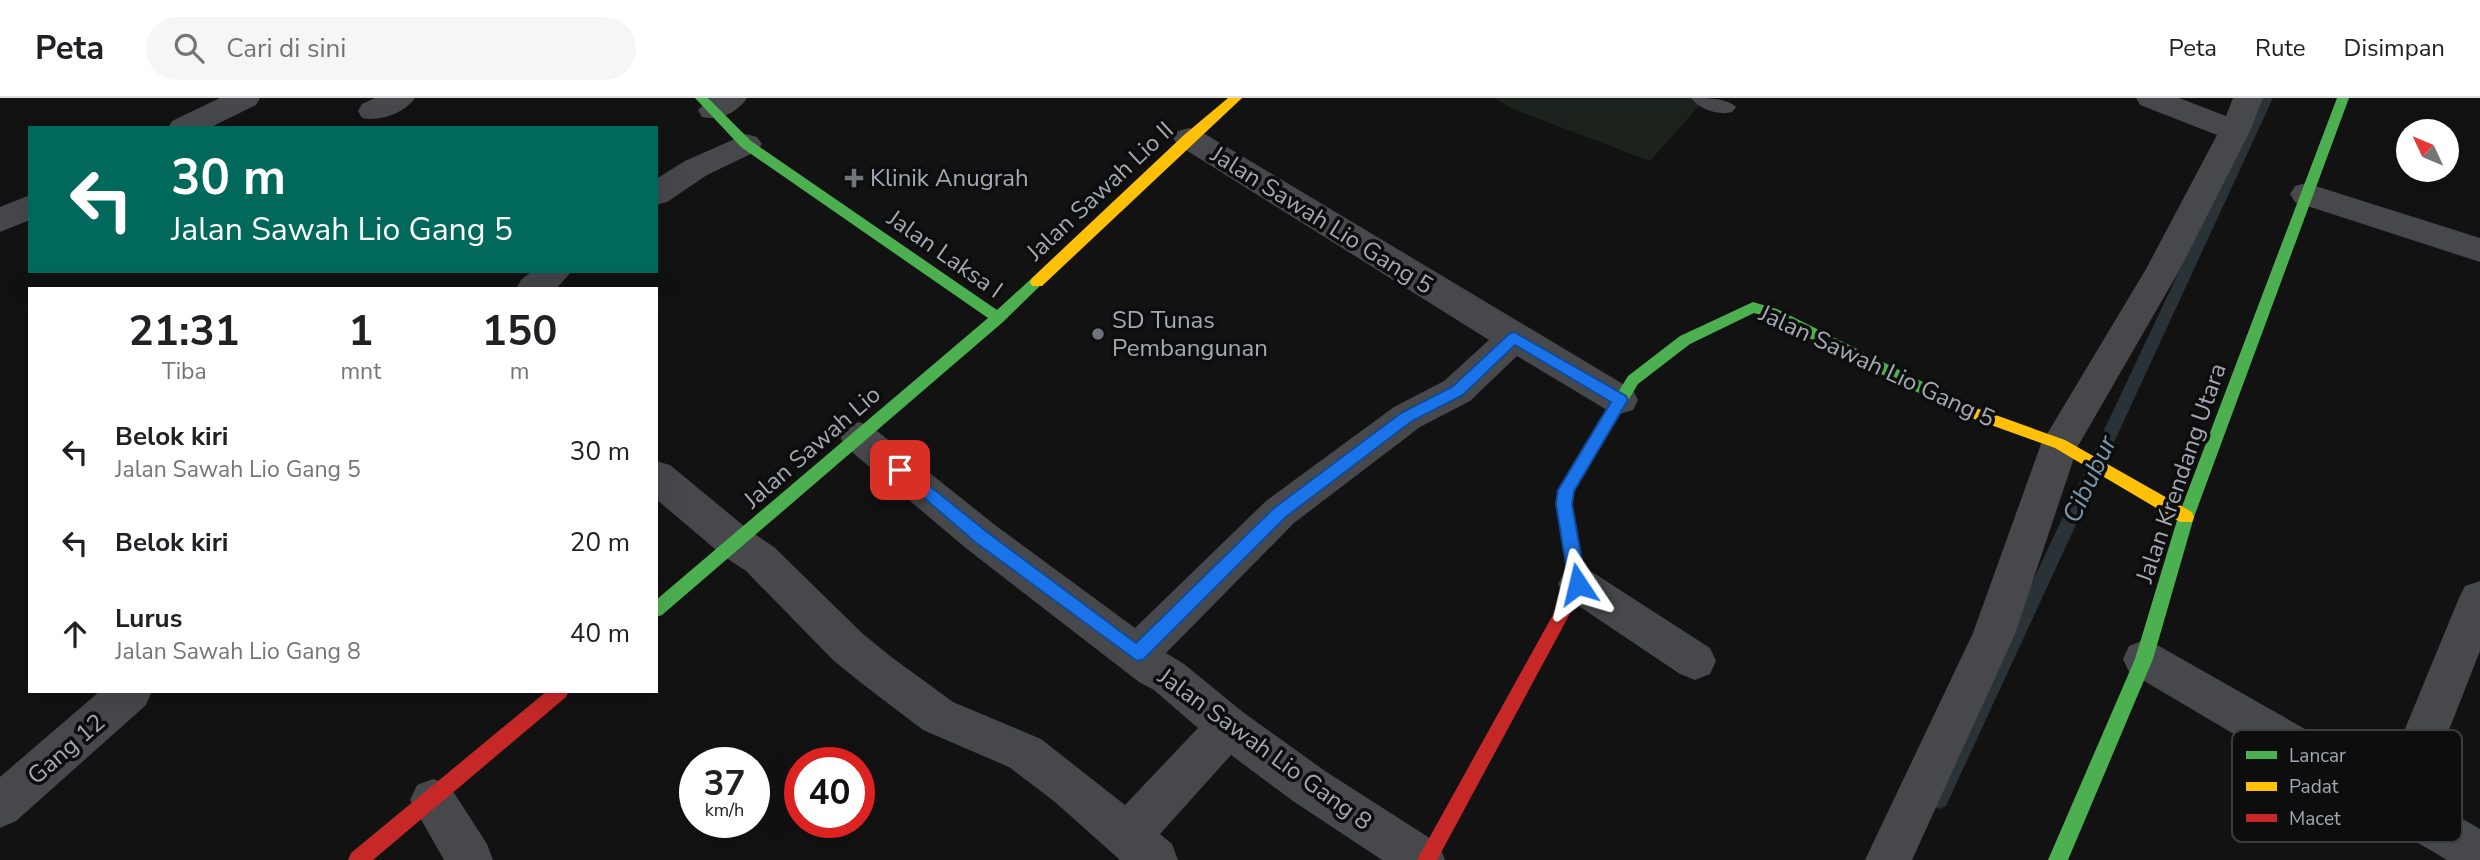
<!DOCTYPE html>
<html lang="id">
<head>
<meta charset="utf-8">
<style>
  body { margin:0; font-family:"Nunito Sans",sans-serif; background:#f6f6f6; color:#202124; height:100vh; display:flex; flex-direction:column; font-size:26px; white-space:nowrap }
  * { box-sizing:border-box; margin:0 }
  p { font-size:23px; color:#757577 }
  .icon { flex:none; width:38px; height:38px; fill:none; stroke:currentColor; stroke-width:2; stroke-linecap:round; stroke-linejoin:round }
  .map { position:relative; flex:1; overflow:hidden }
  .details { position:absolute; left:28px; top:189px; width:630px; height:406px; display:flex; flex-direction:column; background:#fff; border-radius:0px; box-shadow:0 7px 28px #0002 }
  .details>* { flex:none }
  .hud { position:absolute; left:28px; top:28px; width:630px; height:147px; border-radius:0px; box-shadow:0 7px 28px #0002; background:#00695c; color:#fff; overflow:hidden }
  .needle { width:46px; rotate:314deg }
  .tools { position:absolute; left:2396px; top:21px; display:grid; gap:14px }
  .tools a { display:grid; place-items:center; width:63px; height:63px; border-radius:50%; background:#fff; box-shadow:0 7px 28px #0002; font-size:35px }
  .speed { position:absolute; left:679px; top:649px; display:flex; gap:14px; font-size:35px; font-weight:700; text-align:center }
  .speed>* { display:grid; place-content:center; width:91px; height:91px; border-radius:50%; background:#fff; box-shadow:0 7px 28px #0002; line-height:1 }
  .speed small { font-size:18px; font-weight:400 }
  .speed .limit { border:10px solid #d22; background:#fff; color:#111 }
  .pin { position:absolute; display:grid; place-items:center; width:60px; height:60px; color:#fff; margin:-30px; border-radius:14px; box-shadow:0 4px 10px #0006 }
  .me { position:absolute; width:77px; margin:-38px; rotate:350deg; stroke-linejoin:round; filter:drop-shadow(0 0 5px #0008) }
  .turn { display:flex; align-items:center; gap:24px; height:147px; padding:0 28px; font-size:32px }
  .turn .icon { width:91px; height:91px; stroke-width:2.5 }
  .turn b { display:block; font-size:49px; line-height:60px }
  .eta { display:flex; justify-content:space-evenly; align-items:center; height:119px; text-align:center }
  .eta b { font-size:42px; font-weight:700; line-height:49px }
  ul { padding:0; list-style:none }
  li { display:flex; align-items:center; gap:21px; height:91px; padding:0 28px }
  li div { flex:1 }
  li b { display:block; font-size:26px }
  li em { font-style:normal }
  header { display:flex; align-items:center; gap:42px; box-sizing:border-box; height:98px; padding:0 35px; background:#fff; border-bottom:2px solid #e0e0e0 }
  header strong { font-size:33px }
  nav { display:flex; gap:38px; margin-inline-start:auto; font-size:24px }
  .search { width:490px; height:63px; background:#f6f6f6; display:flex; align-items:center; gap:18px; box-sizing:border-box; padding:0 24px; border-radius:38px; color:#757577; font-size:26px }
  .map>svg:first-child { display:block }
  .green { fill:#1c231d }
  .lines { fill:none; stroke-linecap:round; stroke-linejoin:round }
  .stream { fill:#2a3237; fill-rule:evenodd }
  .lane { fill:#47484b; fill-rule:evenodd }
  .street { fill:#47484b; fill-rule:evenodd }
  .fast { fill:#4caf50; fill-rule:evenodd }
  .slow { fill:#ffc107; fill-rule:evenodd }
  .jam { fill:#c62828; fill-rule:evenodd }
  .route { fill:#1a73e8; stroke:#114b97; stroke-width:2 }
  .poi-dot { fill:#70747b; stroke:#0d0d0e; stroke-width:2.5 }
  .labels { text-anchor:middle; stroke-width:7; stroke-linejoin:round; paint-order:stroke }
  .poi-label { font-size:24px; fill:#a3a9b3; stroke:#0d0d0e; text-anchor:start }
  .street-label { font-size:24px; fill:#a3a9b3; stroke:#0d0d0e }
  .water-label { font-size:26px; font-style:italic; fill:#7b97ae; stroke:#0d0d0e }
  .key { fill:#0d0d0e; stroke:#3a3c40; stroke-width:2 }
  .key-label { font-size:19px; fill:#a3a9b3 }
</style>
</head>
<body>
<header>
<strong>Peta</strong>
<div class="search"><svg class="icon" aria-label="search" viewBox="0 0 24 24"><circle cx="10" cy="10" r="6"/><path d="M15 15l6 6"/></svg>Cari di sini</div>
<nav><a>Peta</a><a>Rute</a><a>Disimpan</a></nav>
</header>
<div class="map">
<svg width="2480" height="762" viewBox="0 0 2480 762">
  <rect width="100%" height="100%" fill="#121213"/>
  <polygon class="green" points="1494,0 1706,0 1650,63 1513,11"/>
  <g class="lines">
    <polygon class="stream" points="2261,0 2273,0 1946,708 1939,711 1932,708 1930,702 1932,696"/>
    <path class="lane" d="M1691,0C1706,0 1727,0 1736,9L1732,14C1719,18 1699,11 1691,0Z"/>
    <g class="street">
      <polygon points="220,0 260,0 256,7 209,30 168,30 172,23"/>
      <path d="M375,0H415C405,15 379,24 362,20L358,13L362,6Z"/>
      <path d="M710,0H747C737,15 719,23 702,19L698,12Z"/>
      <polygon points="2136,0 2179,0 2226,18 2233,0 2263,0 2250,33 2179,173 2078,348 2015,536 1912,762 1865,762 1973,535 2041,346 2146,171 2217,37 2140,7"/>
      <polygon points="1189,30 1200,33 1633,292 1638,302 1633,312 1620,316 1607,312 1517,258 1470,303 1420,329 1294,425 1166,555 1184,566 1244,615 1325,673 1439,746 1445,762 1382,762 1293,703 1231,657 1160,736 1172,746 1178,762 1120,762 1055,704 1009,669 923,632 860,584 833,562 746,473 722,457 656,401 656,363 670,367 750,433 774,449 863,536 890,558 953,604 1041,641 1125,707 1198,630 1154,592 1139,584 967,451 846,349 840,339 846,329 859,324 872,329 995,427 1135,530 1266,403 1394,309 1444,283 1489,242 1178,47 1173,40 1178,33"/>
      <polygon points="746,36 757,39 762,46 757,53 707,77 667,104 656,107 656,81 685,63"/>
      <polygon points="2306,85 2480,140 2480,164 2295,104 2290,96 2295,88"/>
      <polygon points="30,97 30,122 0,134 0,109"/>
      <polygon points="532,173 572,173 556,191 516,191 521,182"/>
      <polygon points="1578,469 1592,474 1710,550 1716,563 1710,576 1695,582 1680,576 1564,498 1558,486 1564,474"/>
      <polygon points="2480,483 2480,553 2423,698 2480,731 2480,762 2447,762 2129,574 2123,561 2129,548 2144,542 2159,548 2386,677 2459,500 2465,488"/>
      <polygon points="100,593 152,593 146,607 16,723 0,730 0,679"/>
      <polygon points="433,681 449,687 487,746 493,762 444,762 410,702 417,687"/>
    </g>
    <g class="fast">
      <polygon points="695,0 708,0 751,43 997,212 1032,180 1042,180 1044,184 1003,224 662,517 656,519 656,502 988,220 741,49"/>
      <polygon points="2337,0 2349,0 2194,419 2153,561 2068,762 2048,762 2135,561 2178,419"/>
      <polygon points="1753,204 1777,211 1937,291 1939,295 1932,301 1927,299 1767,219 1754,215 1690,246 1638,286 1592,362 1582,362 1579,358 1582,354 1628,278 1680,238"/>
    </g>
    <g class="slow">
      <polygon points="1228,0 1242,0 1042,188 1032,188 1030,184 1032,180 1184,37"/>
      <polygon points="1932,289 1962,305 2065,342 2192,414 2194,419 2192,424 2180,424 2055,350 1952,313 1927,299 1925,295"/>
    </g>
    <g class="jam">
      <polygon points="1587,352 1592,354 1595,358 1574,393 1572,406 1586,486 1437,762 1417,762 1570,486 1556,406 1558,392 1582,354"/>
      <polygon points="547,593 569,593 566,599 373,762 348,762 351,755"/>
    </g>
  </g>
  <polygon class="route" points="1514,234 1626,298 1628,302 1574,393 1572,406 1586,486 1584,491 1572,491 1569,486 1556,406 1558,392 1611,304 1515,247 1463,297 1412,323 1286,419 1144,561 1137,563 975,444 892,372 894,368 905,368 987,434 1136,545 1274,410 1401,315 1452,289 1509,236"/>
  <g class="poi-dot">
    <path d="M850.5 69.5h7v7h7v7h-7v7h-7v-7h-7v-7h7z"/>
    <circle cx="1098" cy="236" r="7"/>
  </g>
  <g class="labels">
    <g class="poi-label">
      <text x="870" y="88">Klinik Anugrah</text>
      <text x="1112" y="230">SD Tunas<tspan x="1112" dy="28">Pembangunan</tspan></text>
    </g>
    <g class="street-label">
      <text transform="translate(1100 93) rotate(-43)" y="8">Jalan Sawah Lio II</text>
      <text transform="translate(1322 122) rotate(32)" y="8">Jalan Sawah Lio Gang 5</text>
      <text transform="translate(945 156) rotate(35)" y="8">Jalan Laksa I</text>
      <text transform="translate(1877 268) rotate(25)" y="8">Jalan Sawah Lio Gang 5</text>
      <text transform="translate(812 349) rotate(-41)" y="8">Jalan Sawah Lio</text>
      <text transform="translate(2181 375) rotate(-71)" y="8">Jalan Krendang Utara</text>
      <text transform="translate(66 651) rotate(-41)" y="8">Gang 12</text>
      <text transform="translate(1265 651) rotate(36)" y="8">Jalan Sawah Lio Gang 8</text>
    </g>
    <g class="water-label">
      <text transform="translate(2089 381) rotate(-65)" y="9">Cibubur</text>
    </g>
  </g>
  <rect x="2232" y="632" width="230" height="112" rx="10" class="key"/>
  <rect x="2246" y="653" width="31" height="8" fill="#4caf50"/>
  <rect x="2246" y="684" width="31" height="9" fill="#ffc107"/>
  <rect x="2246" y="716" width="31" height="8" fill="#c62828"/>
  <g class="key-label">
    <text x="2289" y="664">Lancar</text>
    <text x="2289" y="695">Padat</text>
    <text x="2289" y="727">Macet</text>
  </g>
</svg>
<div class="tools">
<a><svg class="needle" viewBox="-14 -14 28 28"><path d="M0-13l5 13h-10z" fill="#e53935"/><path d="M0 13l5-13h-10z" fill="#757577"/></svg></a>
</div>
<div class="speed"><div>37<small>km/h</small></div><div class="limit">40</div></div>
<div class="pin" style="left:900px;top:372px;background:#d93025"><svg class="icon" aria-label="arrive" viewBox="0 0 24 24"><path d="M6 21V4h12l-3 4 3 4H6"/></svg></div>
<svg class="me" style="left:1578px;top:486px" viewBox="-20 -20 40 40"><path d="M0-17L14 15 0 8-14 15z" fill="#1a73e8" stroke="#fff" stroke-width="4"/></svg>
<div class="hud">
<div class="turn"><svg class="icon" aria-label="left" viewBox="0 0 24 24"><path d="M17 20v-9H6M10 6l-5 5 5 5"/></svg><div><b>30 m</b>Jalan Sawah Lio Gang 5</div></div>
</div>
<section class="details">
<div class="eta">
<div><b>21:31</b><p>Tiba</p></div>
<div><b>1</b><p>mnt</p></div>
<div><b>150</b><p>m</p></div>
</div>
<ul>
<li><svg class="icon" aria-label="left" viewBox="0 0 24 24"><path d="M17 20v-9H6M10 6l-5 5 5 5"/></svg><div><b>Belok kiri</b><p>Jalan Sawah Lio Gang 5</p></div><em>30 m</em></li>
<li><svg class="icon" aria-label="left" viewBox="0 0 24 24"><path d="M17 20v-9H6M10 6l-5 5 5 5"/></svg><div><b>Belok kiri</b></div><em>20 m</em></li>
<li><svg class="icon" aria-label="ahead" viewBox="0 0 24 24"><path d="M12 20V5M6 11l6-6 6 6"/></svg><div><b>Lurus</b><p>Jalan Sawah Lio Gang 8</p></div><em>40 m</em></li>
</ul>
</section>
</div>
</body>
</html>
